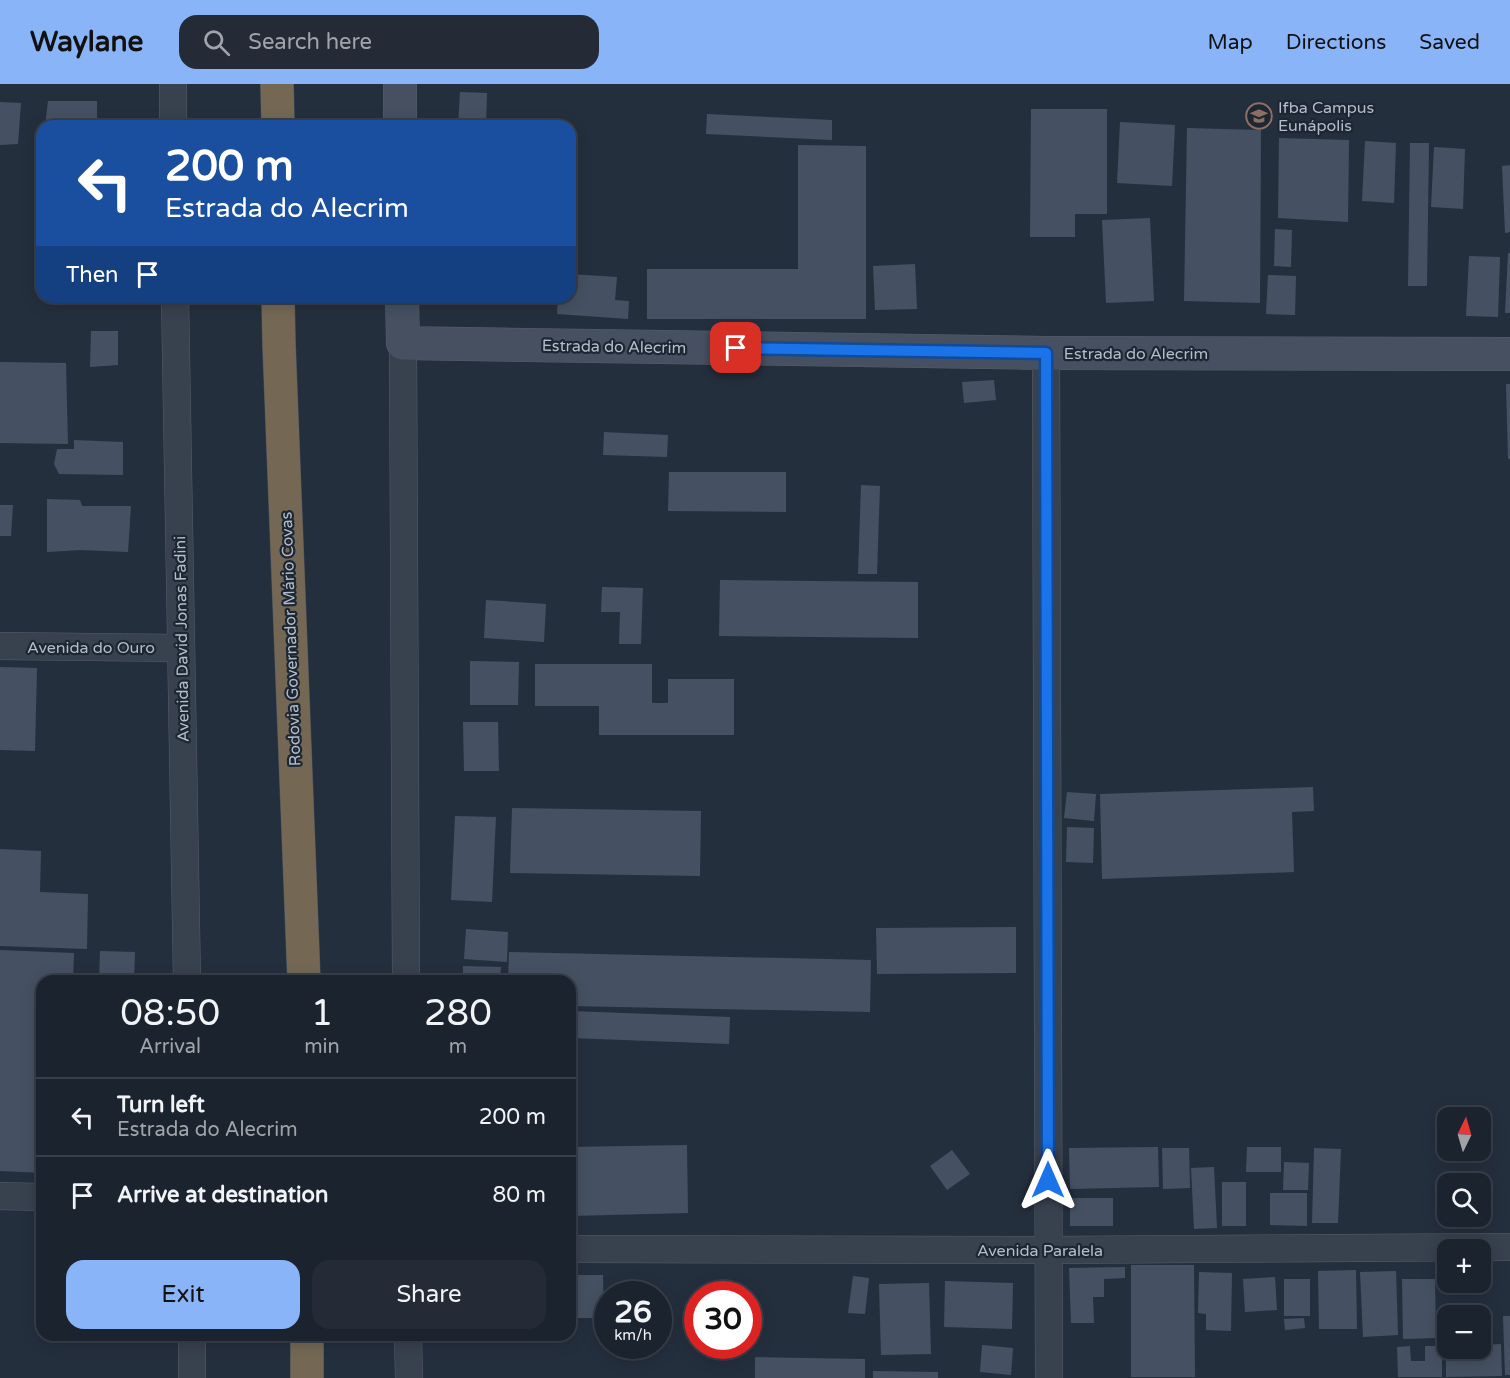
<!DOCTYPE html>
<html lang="en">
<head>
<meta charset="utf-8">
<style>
  body { margin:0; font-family:"Varela Round",sans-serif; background:#242b36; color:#f1f3f6; height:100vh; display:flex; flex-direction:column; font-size:22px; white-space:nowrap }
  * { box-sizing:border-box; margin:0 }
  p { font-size:20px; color:#a0a4aa }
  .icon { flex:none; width:33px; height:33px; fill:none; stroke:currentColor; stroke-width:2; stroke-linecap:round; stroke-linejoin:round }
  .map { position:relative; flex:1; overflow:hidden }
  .sheet { position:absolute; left:36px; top:891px; width:540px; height:366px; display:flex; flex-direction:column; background:#1b232e; border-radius:18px; box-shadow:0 3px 15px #0003,0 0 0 2px #39404a }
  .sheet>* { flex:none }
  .banner { position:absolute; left:36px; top:36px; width:540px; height:183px; border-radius:18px; box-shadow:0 3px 15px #0003,0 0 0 2px #39404a; background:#1a4fa0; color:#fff; overflow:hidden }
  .needle { width:39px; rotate:5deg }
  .fabs { position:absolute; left:1437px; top:1023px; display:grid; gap:12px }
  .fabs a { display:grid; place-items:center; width:54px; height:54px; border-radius:12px; background:#1b232e; box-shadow:0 3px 15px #0003,0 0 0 2px #39404a; font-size:30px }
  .speed { position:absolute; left:594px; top:1197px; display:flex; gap:12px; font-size:30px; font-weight:700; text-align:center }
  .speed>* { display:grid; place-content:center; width:78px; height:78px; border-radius:50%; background:#1b232e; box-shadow:0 3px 15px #0003,0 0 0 2px #39404a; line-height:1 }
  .speed small { font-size:15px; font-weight:400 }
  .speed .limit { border:9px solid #d22; background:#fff; color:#111 }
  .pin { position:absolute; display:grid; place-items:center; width:51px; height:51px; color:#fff; margin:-26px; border-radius:12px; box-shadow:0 3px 9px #0006 }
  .me { position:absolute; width:66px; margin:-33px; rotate:0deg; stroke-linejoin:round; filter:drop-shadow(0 0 4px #0008) }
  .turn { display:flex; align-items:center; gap:21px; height:126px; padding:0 30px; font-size:27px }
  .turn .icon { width:78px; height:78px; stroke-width:2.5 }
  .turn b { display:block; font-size:42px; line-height:51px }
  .then { display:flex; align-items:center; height:57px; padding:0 30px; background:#0003; gap:12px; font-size:22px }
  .eta { display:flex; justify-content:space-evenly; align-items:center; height:102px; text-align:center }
  .eta b { font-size:36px; font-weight:600; line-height:42px }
  .button { display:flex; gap:12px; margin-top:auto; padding:12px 30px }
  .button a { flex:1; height:69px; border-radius:18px; background:#8ab4f8; color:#111; font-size:24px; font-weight:600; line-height:69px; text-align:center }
  .button a+a { background:#242b36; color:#f1f3f6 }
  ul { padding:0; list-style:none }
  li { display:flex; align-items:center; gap:18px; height:78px; padding:0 30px; border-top:2px solid #39404a }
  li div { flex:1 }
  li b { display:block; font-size:22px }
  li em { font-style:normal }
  header { display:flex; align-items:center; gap:36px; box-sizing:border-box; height:84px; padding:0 30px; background:#8ab4f8; color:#111 }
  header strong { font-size:28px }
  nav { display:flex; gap:33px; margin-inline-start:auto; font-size:21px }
  .search { width:420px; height:54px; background:#242b36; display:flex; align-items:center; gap:15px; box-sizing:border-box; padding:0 21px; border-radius:18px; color:#a0a4aa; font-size:22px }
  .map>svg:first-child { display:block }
  .building { fill:#455162 }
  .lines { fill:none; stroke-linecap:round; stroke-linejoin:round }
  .street-casing { stroke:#565f6c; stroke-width:28 }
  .secondary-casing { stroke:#565f6c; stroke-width:34 }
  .highway-casing { stroke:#434c59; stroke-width:34 }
  .street { stroke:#38414e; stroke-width:27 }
  .secondary { stroke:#465061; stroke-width:33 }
  .highway { stroke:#746855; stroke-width:33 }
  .route-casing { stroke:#114b97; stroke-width:15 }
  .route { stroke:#1a73e8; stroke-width:10 }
  .labels { text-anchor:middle; stroke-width:4.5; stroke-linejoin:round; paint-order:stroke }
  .poi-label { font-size:16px; fill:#b4bcc9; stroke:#1d2633; text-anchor:start }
  .street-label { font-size:16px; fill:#b4bcc9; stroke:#1d2633 }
</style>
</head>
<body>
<header>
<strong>Waylane</strong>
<div class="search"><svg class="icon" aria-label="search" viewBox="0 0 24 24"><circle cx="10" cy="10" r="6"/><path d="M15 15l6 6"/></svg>Search here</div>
<nav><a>Map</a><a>Directions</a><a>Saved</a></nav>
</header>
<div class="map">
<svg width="1510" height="1294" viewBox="0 0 1510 1294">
  <rect width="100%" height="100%" fill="#242f3e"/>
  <g class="building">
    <polygon points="460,8 487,9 486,42 458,42"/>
    <polygon points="48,17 97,17 97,42 45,42"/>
    <polygon points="0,18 21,19 18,60 0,61"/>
    <polygon points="1031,25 1107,25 1107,130 1075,130 1075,153 1030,153"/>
    <polygon points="707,30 832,36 832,56 706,50"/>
    <polygon points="1120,38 1175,41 1172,102 1117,99"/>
    <polygon points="1187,44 1261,46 1260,219 1184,217"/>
    <polygon points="1279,54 1349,56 1348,138 1278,134"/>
    <polygon points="1365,57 1396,59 1394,119 1362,117"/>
    <polygon points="1410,59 1429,59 1427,202 1408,202"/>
    <polygon points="798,61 866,62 866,235 647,235 647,185 798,185"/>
    <polygon points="1434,63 1465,65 1463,125 1431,123"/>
    <polygon points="1510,81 1510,148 1505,149 1502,82"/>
    <polygon points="1150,134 1154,217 1106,219 1102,136"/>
    <polygon points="1275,145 1292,146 1291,183 1274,182"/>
    <polygon points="1508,169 1510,169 1510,229 1505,229"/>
    <polygon points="1469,172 1500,173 1498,233 1466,232"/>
    <polygon points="915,180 917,225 875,226 873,182"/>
    <polygon points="570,190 617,193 615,216 629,217 628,235 557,230 558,213 570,213"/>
    <polygon points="1268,191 1296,192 1295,231 1266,230"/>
    <polygon points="91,247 118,247 118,281 90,283"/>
    <polygon points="0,278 66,279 68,360 0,359"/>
    <polygon points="994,296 996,316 964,319 962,298"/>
    <polygon points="1506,300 1510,300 1510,375 1508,375"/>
    <polygon points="604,348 668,351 667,373 603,371"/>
    <polygon points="74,356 123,358 123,391 59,390 54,380 57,365 74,365"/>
    <polygon points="669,388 786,388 786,428 668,427"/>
    <polygon points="861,401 880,402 877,490 858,490"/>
    <polygon points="47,415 80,416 82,422 131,422 128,468 81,466 47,468"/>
    <polygon points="0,421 13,421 11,452 0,452"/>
    <polygon points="720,496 918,498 918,554 719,552"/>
    <polygon points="602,503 643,504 641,560 619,560 620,528 601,528"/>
    <polygon points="486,516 546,520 544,558 484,554"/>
    <polygon points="470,577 519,578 518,621 470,621"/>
    <polygon points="535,580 652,580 652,619 668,619 668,595 734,595 734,651 599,651 599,622 535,622"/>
    <polygon points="0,583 37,584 35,667 0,666"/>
    <polygon points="463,638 498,638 499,687 464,687"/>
    <polygon points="1313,703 1314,727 1292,728 1294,788 1102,795 1100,710"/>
    <polygon points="1067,708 1096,710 1094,737 1064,734"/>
    <polygon points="512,724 701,727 700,792 510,789"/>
    <polygon points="455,732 496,733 492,818 451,816"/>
    <polygon points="1067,743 1094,744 1093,779 1066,778"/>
    <polygon points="0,765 41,767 40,808 88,810 87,865 0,862"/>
    <polygon points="1016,843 1016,889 877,890 876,844"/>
    <polygon points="466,845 508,848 507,878 464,875"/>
    <polygon points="0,866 74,869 73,897 42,897 42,1089 0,1087"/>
    <polygon points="100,867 135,868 134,897 99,897"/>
    <polygon points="509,868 871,876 870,928 570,922 570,897 508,897"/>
    <polygon points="463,882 501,883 500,897 463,897"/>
    <polygon points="570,927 730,933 729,960 570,954"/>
    <polygon points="687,1061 688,1129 570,1132 570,1063"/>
    <polygon points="1158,1063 1159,1103 1070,1105 1069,1064"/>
    <polygon points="1247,1063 1281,1063 1281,1088 1246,1088"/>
    <polygon points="1162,1064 1189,1064 1190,1104 1163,1105"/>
    <polygon points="1314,1064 1341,1065 1338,1139 1312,1139"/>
    <polygon points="952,1066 970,1090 947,1106 930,1082"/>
    <polygon points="1284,1078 1309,1079 1308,1106 1283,1106"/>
    <polygon points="1214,1083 1217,1144 1194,1145 1191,1084"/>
    <rect x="1222" y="1098" width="24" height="44"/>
    <polygon points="1270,1109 1307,1109 1307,1142 1270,1141"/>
    <rect x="1070" y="1114" width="43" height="28"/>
    <polygon points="1131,1181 1194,1181 1195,1293 1131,1293"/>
    <polygon points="1125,1183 1125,1194 1104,1195 1104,1213 1093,1213 1094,1239 1071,1239 1069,1184"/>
    <polygon points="1444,1185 1448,1185 1448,1198 1480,1198 1480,1185 1485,1185 1485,1206 1444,1207"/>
    <polygon points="1356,1186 1357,1245 1319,1245 1318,1187"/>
    <polygon points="1396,1187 1398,1251 1363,1253 1360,1188"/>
    <polygon points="1199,1188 1232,1189 1231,1247 1206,1246 1206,1230 1198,1229"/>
    <polygon points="570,1191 603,1191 604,1234 570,1234"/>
    <polygon points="853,1192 869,1194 865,1230 848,1229"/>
    <polygon points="1275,1193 1277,1226 1245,1228 1243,1195"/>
    <rect x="1284" y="1195" width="26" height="37"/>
    <polygon points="1402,1195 1435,1195 1436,1254 1403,1255"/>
    <polygon points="945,1197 1013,1199 1012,1245 944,1243"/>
    <polygon points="929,1199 931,1270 881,1271 879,1200"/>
    <polygon points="1503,1232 1510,1232 1510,1291 1505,1291"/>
    <polygon points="1304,1234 1305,1244 1285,1246 1284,1235"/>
    <polygon points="1501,1260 1502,1292 1446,1293 1446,1264 1480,1264 1480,1261"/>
    <polygon points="982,1261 1013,1264 1011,1291 980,1288"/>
    <polygon points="1410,1262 1411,1277 1425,1277 1425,1262 1442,1262 1442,1293 1398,1293 1397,1263"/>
    <polygon points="755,1273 865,1275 865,1294 755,1294"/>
    <polygon points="873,1287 938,1288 938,1294 873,1294"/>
  </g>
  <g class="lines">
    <g class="street-casing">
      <g id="street">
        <polyline points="173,0 173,42"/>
        <polyline points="175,213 187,897"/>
        <polyline points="403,259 406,897"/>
        <polyline points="1046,269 1049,1294"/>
        <polyline points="0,562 181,564"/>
        <polyline points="0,1112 42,1113"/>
        <polyline points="570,1165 1049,1166 1510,1163"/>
        <polyline points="192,1251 192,1294"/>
        <polyline points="408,1251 409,1294"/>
      </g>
    </g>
    <g class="secondary-casing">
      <g id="secondary">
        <polyline points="400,0 400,42"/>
        <polyline points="402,213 403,259 1046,269 1510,270"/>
      </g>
    </g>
    <g class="highway-casing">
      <g id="highway">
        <polyline points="277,0 278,42"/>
        <polyline points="278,213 279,260 304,897"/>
        <polyline points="307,1294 307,1251"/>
      </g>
    </g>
    <use href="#street" class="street"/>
    <use href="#secondary" class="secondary"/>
    <use href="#highway" class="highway"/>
  </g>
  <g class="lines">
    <g class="route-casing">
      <polyline id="route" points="736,264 1046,269 1048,1096"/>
    </g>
    <use href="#route" class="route"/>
  </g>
  <defs>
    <g id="university-ring" transform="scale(1.35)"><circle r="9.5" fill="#1d2633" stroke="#8d6e63" stroke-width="1.5"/><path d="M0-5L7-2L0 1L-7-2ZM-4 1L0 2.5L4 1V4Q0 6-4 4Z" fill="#8d6e63"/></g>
  </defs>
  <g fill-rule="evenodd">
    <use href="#university-ring" x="1259" y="32"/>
  </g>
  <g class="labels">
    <g class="poi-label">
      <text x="1278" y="29">Ifba Campus<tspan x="1278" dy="18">Eunápolis</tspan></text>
    </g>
    <g class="street-label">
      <text transform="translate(614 262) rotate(1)" y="6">Estrada do Alecrim</text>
      <text x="1136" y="275">Estrada do Alecrim</text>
      <text transform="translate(181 555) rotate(-91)" y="6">Avenida David Jonas Fadini</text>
      <text transform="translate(290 555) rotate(-92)" y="6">Rodovia Governador Mário Covas</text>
      <text x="91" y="569">Avenida do Ouro</text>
      <text x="1040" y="1172">Avenida Paralela</text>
    </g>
  </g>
</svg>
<div class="fabs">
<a><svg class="needle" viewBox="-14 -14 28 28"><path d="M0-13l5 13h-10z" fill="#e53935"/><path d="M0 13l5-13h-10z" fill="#a0a4aa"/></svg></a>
<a><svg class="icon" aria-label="search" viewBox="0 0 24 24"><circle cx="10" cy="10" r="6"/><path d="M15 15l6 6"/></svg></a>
<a>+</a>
<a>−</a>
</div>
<div class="speed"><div>26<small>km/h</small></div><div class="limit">30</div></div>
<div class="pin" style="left:736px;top:264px;background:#d93025"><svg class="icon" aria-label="arrive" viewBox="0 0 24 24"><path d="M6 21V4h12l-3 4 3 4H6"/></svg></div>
<svg class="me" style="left:1048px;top:1096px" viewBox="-20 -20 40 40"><path d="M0-17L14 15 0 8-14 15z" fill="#1a73e8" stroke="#fff" stroke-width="4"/></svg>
<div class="banner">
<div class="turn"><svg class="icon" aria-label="left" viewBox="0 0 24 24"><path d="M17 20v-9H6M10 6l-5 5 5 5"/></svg><div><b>200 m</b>Estrada do Alecrim</div></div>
<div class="then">Then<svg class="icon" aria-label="arrive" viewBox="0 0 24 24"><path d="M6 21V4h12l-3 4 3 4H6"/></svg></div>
</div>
<section class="sheet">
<div class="eta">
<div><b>08:50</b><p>Arrival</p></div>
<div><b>1</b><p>min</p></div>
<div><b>280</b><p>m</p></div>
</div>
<ul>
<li><svg class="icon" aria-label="left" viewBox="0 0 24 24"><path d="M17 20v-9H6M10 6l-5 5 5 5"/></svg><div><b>Turn left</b><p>Estrada do Alecrim</p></div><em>200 m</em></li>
<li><svg class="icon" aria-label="arrive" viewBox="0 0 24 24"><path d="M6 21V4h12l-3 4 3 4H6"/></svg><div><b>Arrive at destination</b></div><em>80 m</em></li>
</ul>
<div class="button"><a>Exit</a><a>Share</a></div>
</section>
</div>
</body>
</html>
